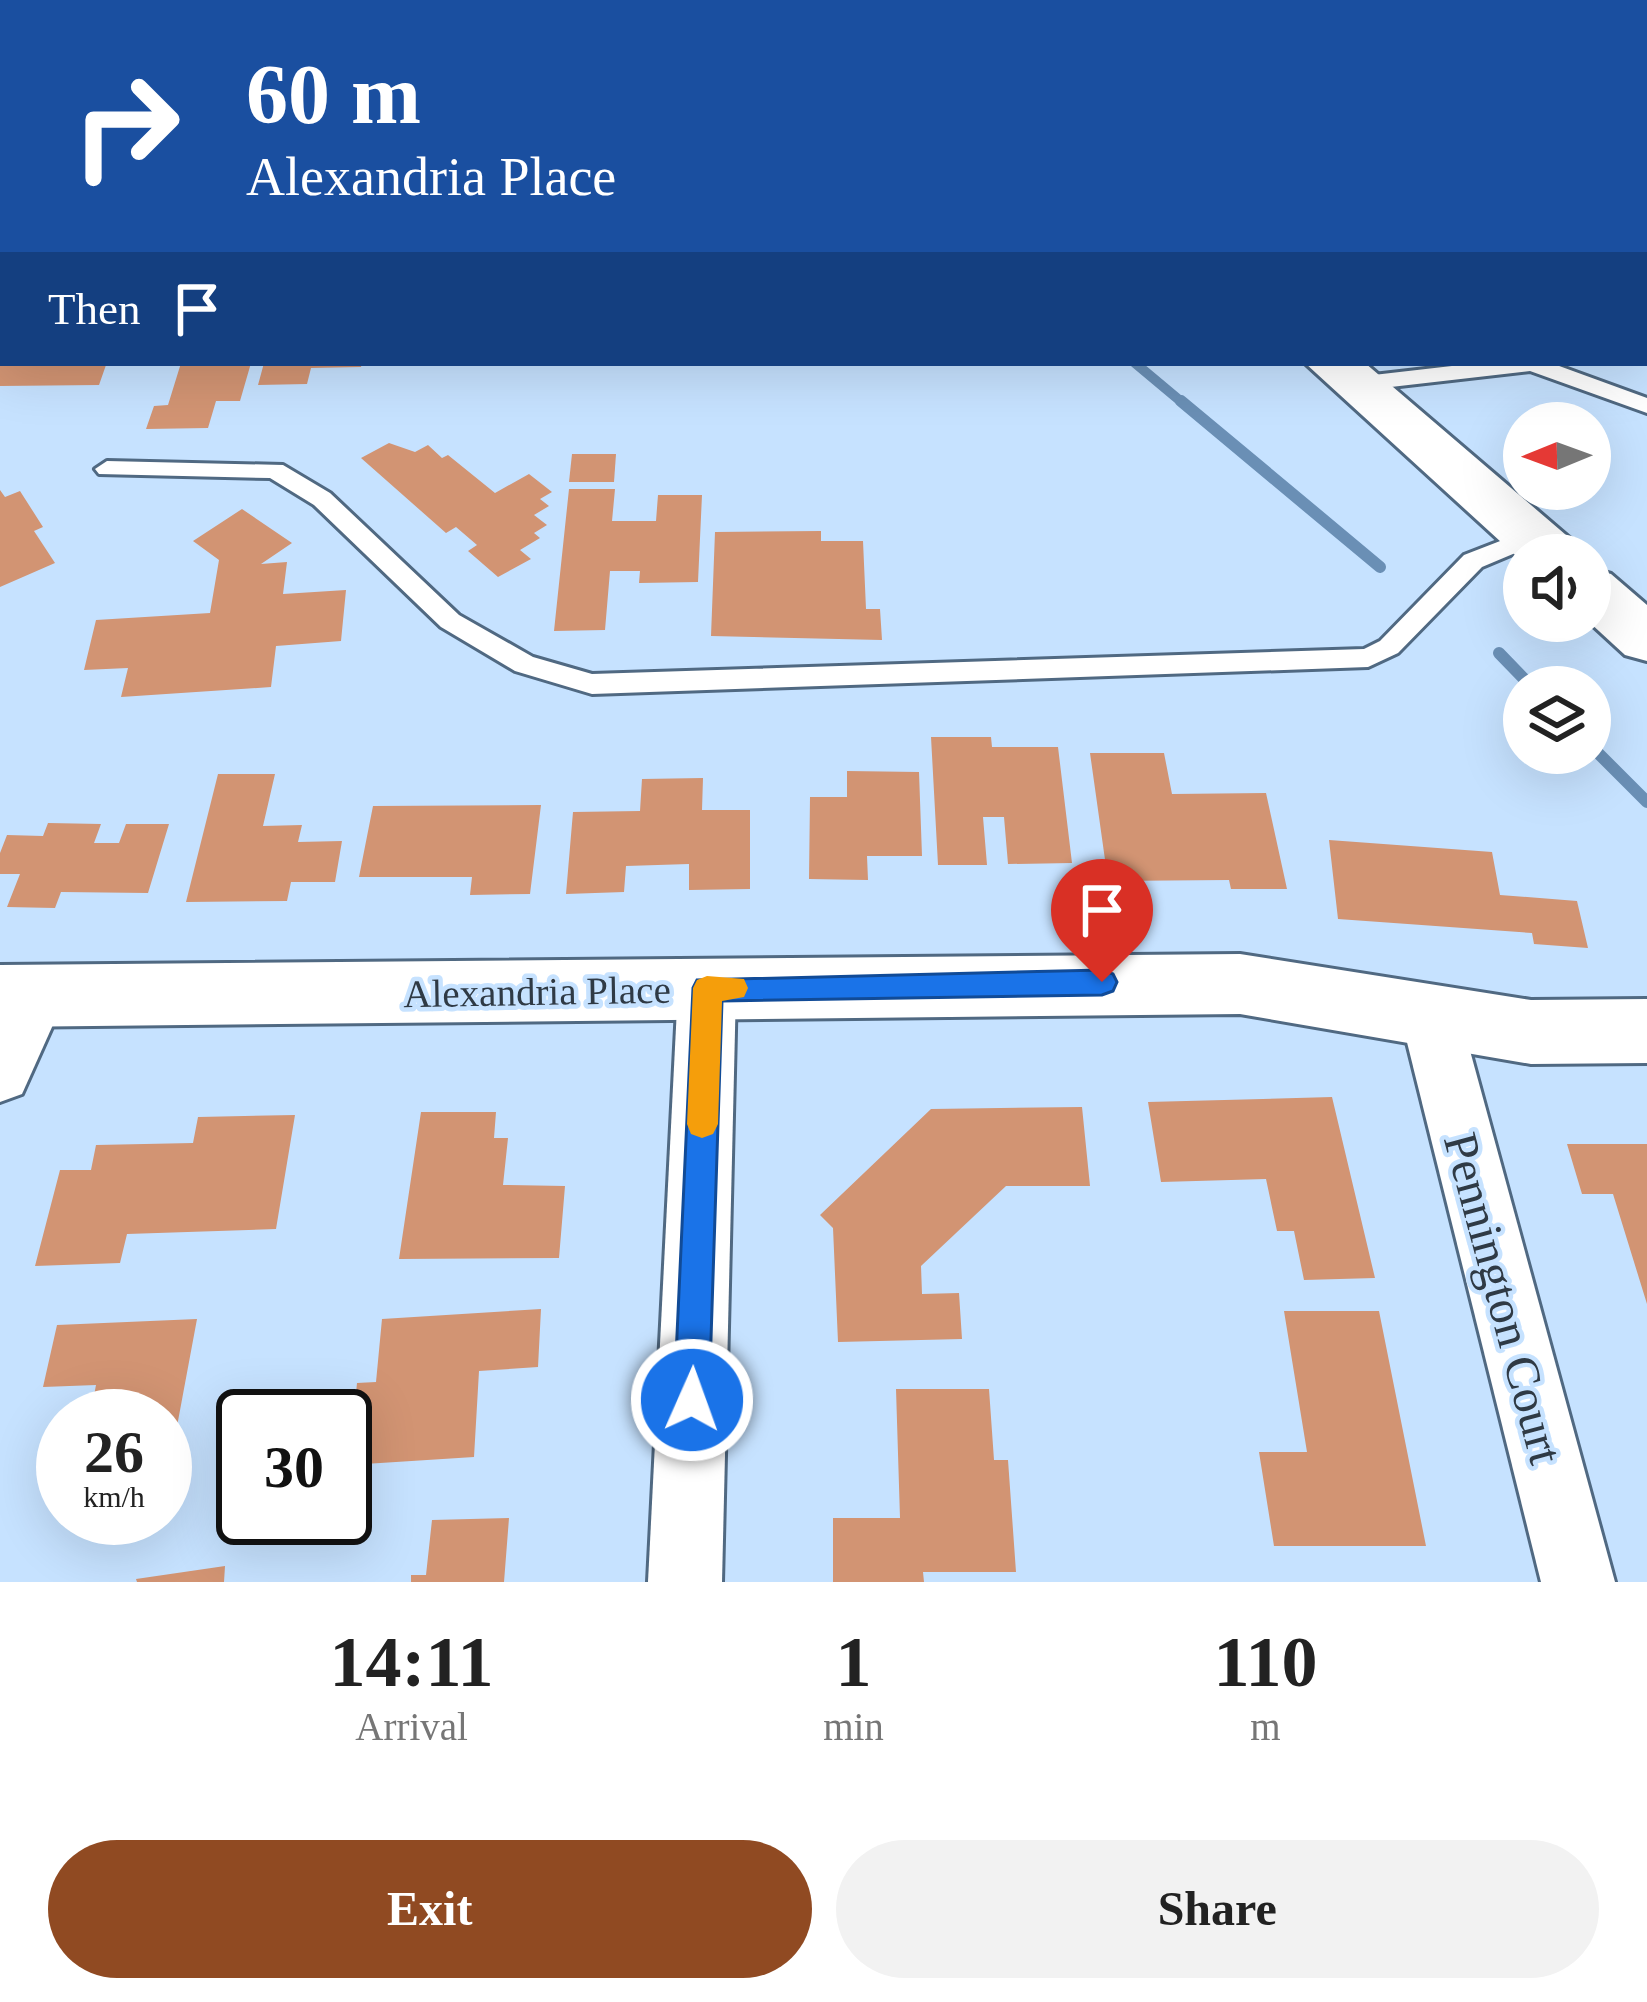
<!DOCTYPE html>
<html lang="en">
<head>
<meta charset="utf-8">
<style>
  body { margin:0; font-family:Georgia,serif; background:#f2f2f2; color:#222; height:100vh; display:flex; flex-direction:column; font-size:45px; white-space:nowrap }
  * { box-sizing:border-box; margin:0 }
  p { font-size:39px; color:#767676 }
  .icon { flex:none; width:66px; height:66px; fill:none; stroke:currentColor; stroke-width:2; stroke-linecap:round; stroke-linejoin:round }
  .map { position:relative; height:1582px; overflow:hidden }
  .sheet { display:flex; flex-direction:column; background:#fff; flex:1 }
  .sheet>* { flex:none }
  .hud { position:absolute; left:0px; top:0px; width:1647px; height:366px; box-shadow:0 12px 48px #0002; background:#1a4fa0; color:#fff; overflow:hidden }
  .needle { width:78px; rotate:269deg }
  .fabs { position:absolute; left:1503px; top:402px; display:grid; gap:24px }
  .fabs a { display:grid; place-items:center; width:108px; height:108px; border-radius:50%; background:#fff; box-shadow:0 12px 48px #0002; font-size:60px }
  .speed { position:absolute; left:36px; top:1389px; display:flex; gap:24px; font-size:60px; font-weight:700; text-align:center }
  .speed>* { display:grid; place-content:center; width:156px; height:156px; border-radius:50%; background:#fff; box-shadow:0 12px 48px #0002; line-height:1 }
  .speed small { font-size:30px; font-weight:400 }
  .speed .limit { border:6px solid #111; border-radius:18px; background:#fff; color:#111 }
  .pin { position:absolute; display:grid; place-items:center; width:102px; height:102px; color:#fff; margin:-123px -51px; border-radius:50% 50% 50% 0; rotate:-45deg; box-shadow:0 0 12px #0007 }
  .pin .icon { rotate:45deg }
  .me { position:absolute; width:132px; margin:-66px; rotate:2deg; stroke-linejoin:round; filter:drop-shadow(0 0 9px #0008) }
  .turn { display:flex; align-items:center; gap:42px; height:252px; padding:0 48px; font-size:54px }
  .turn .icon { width:156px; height:156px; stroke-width:2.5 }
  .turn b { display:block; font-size:84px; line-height:102px }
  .then { display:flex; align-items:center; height:114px; padding:0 48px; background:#0003; gap:24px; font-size:45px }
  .eta { display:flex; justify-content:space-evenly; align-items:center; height:204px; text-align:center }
  .eta b { font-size:72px; font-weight:700; line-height:84px }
  .action { display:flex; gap:24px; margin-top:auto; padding:24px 48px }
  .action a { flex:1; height:138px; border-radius:72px; background:#904a22; color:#fff; font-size:48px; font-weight:700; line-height:138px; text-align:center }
  .action a+a { background:#f2f2f2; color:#222 }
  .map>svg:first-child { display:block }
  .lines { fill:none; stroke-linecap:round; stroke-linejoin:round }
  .stream-far1 { stroke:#6a8fb5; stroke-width:10 }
  .stream { stroke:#6a8fb5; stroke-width:12 }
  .building { fill:#d29473 }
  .lane-casing { stroke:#506982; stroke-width:6 }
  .street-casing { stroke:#506982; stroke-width:6 }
  .secondary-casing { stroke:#506982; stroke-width:6 }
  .lane { fill:#fff; fill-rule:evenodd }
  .street { fill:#fff; fill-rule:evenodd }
  .secondary { fill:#fff; fill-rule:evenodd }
  .route { fill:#1a73e8; stroke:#114b97; stroke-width:3 }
  .slow { fill:#f59e0b }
  .labels { text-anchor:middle; stroke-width:9; stroke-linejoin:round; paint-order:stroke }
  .street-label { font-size:39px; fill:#2f3a45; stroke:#c6e2ff }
  .near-street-label { font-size:48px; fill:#2f3a45; stroke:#c6e2ff }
</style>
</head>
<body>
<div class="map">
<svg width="1647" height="1582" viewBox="0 0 1647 1582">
  <rect width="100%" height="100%" fill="#c6e2ff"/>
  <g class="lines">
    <polyline class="stream-far1" points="1135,363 1184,404"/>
    <g class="stream">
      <polyline points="1181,401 1380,567"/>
      <polyline points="1499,653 1532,687"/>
      <polyline points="1590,745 1647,802"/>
    </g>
  </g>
  <g class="building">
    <polygon points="0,363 82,363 106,365 99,385 0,386"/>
    <polygon points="181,363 251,363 240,401 216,401 208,428 146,429 154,406 168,405"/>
    <polygon points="264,363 362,363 361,367 311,368 307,384 258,385"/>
    <polygon points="389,443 415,452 428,445 442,458 448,455 495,493 529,474 552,492 540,499 549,506 534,515 547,525 534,533 540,538 520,550 531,559 498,577 468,551 477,545 456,527 446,533 361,458"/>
    <polygon points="572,454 616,454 614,482 569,482"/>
    <polygon points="569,489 615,489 612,521 656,521 658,495 702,495 698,582 639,583 640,571 610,571 605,630 554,631"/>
    <polygon points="0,490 5,497 20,491 43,527 34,531 55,563 0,587"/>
    <polygon points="242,509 292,543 261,564 287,562 283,594 346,590 341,641 276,646 271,687 121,697 128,668 84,670 96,620 210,613 219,560 193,541"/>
    <polygon points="821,531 821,541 863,541 866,609 880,609 882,640 711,636 715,532"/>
    <polygon points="931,737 991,737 992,747 1058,747 1072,863 1008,864 1004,817 983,817 987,865 938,865"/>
    <polygon points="1090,753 1164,753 1172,794 1266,793 1287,889 1231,889 1229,880 1108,881"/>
    <polygon points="847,771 919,772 922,856 867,856 868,880 809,879 810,797 847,797"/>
    <polygon points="218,774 275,774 263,826 302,825 298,842 342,841 335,882 291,882 287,901 186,902"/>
    <polygon points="703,778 702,810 750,810 750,889 689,890 689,864 626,866 624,892 566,894 573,812 640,811 642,779"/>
    <polygon points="541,805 530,894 470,895 472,877 359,877 373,806"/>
    <polygon points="48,823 101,824 94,843 119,843 126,824 169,824 148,893 61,892 55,908 7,907 20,874 0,874 0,853 7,835 43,836"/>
    <polygon points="1329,840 1492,852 1500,895 1577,901 1588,948 1534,944 1532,933 1338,919"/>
    <polygon points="1332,1097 1375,1278 1304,1280 1294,1231 1277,1231 1266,1179 1161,1182 1148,1102"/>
    <polygon points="1082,1107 1090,1186 1006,1186 921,1266 922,1294 959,1293 962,1339 838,1342 833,1228 820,1215 931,1109"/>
    <polygon points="421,1112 496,1112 494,1138 508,1138 503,1185 565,1186 559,1258 399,1259"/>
    <polygon points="295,1115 276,1229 127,1234 120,1263 35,1266 60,1170 91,1170 96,1145 193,1143 198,1117"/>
    <polygon points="1567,1144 1647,1144 1647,1304 1613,1194 1582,1194"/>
    <polygon points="541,1309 538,1367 479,1371 474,1457 349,1465 357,1383 376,1382 382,1319"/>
    <polygon points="1284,1311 1379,1311 1426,1546 1274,1546 1259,1452 1307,1452"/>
    <polygon points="197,1319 167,1480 165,1416 90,1416 96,1385 43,1387 57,1325"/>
    <polygon points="896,1389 989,1389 994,1460 1008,1460 1016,1572 923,1572 924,1582 833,1582 833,1518 900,1518"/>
    <polygon points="509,1518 504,1582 411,1582 411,1575 426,1575 432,1520"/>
    <polygon points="225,1566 224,1582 137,1582 136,1579"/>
  </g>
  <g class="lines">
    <g class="lane-casing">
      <g id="lane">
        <rect x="0" y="235" width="3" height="12"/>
        <polygon points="1647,343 1647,357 1644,358 1644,344"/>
        <polygon points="1478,363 1551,363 1647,398 1647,413 1530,371 1356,391 1345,384 1356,377"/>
        <polygon points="107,461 283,465 330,493 459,615 533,657 592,674 1364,649 1380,641 1464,555 1531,529 1543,537 1539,543 1482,567 1398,653 1368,667 592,694 515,671 441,627 314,505 270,478 99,474 95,469"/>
      </g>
    </g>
    <g class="street-casing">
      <g id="street">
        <polygon points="707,963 728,970 736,988 722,1582 648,1582 678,988 686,970"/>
        <polygon points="35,973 56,980 65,998 22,1094 0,1102 0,1010 14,980"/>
        <polygon points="1430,989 1451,996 1460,1014 1615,1582 1541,1582 1400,1014 1409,996"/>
      </g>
    </g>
    <g class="secondary-casing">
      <g id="secondary">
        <polygon points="1025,0 1067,0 1068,3 1026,3"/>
        <polygon points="1305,363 1365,363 1573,541 1581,555 1524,555 1524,563"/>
        <polygon points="1590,568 1611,574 1647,605 1647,661 1625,655 1588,621"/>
        <polygon points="1240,954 1531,1000 1647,999 1647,1063 1531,1064 1240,1014 0,1027 0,965"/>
      </g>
    </g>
    <use href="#lane" class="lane"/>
    <use href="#street" class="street"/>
    <use href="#secondary" class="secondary"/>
  </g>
  <polygon class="route" points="1102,970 1113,974 1117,982 1113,991 1102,995 722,1001 709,1400 704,1412 692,1417 679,1412 674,1400 693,988 697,980"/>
  <polygon class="slow" points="707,976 744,979 748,988 744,997 722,1001 718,1124 713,1134 702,1138 691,1134 687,1124 693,988 697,980"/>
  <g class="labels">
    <g class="street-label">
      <text transform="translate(537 991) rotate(-1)" y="14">Alexandria Place</text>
    </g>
    <g class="near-street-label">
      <text transform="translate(1504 1298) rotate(75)" y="17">Pennington Court</text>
    </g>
  </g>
</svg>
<div class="fabs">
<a><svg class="needle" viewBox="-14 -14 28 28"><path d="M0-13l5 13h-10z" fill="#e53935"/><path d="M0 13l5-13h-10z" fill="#767676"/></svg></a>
<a><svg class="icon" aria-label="sound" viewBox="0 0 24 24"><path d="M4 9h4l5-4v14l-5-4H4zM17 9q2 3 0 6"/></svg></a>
<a><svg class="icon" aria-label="layers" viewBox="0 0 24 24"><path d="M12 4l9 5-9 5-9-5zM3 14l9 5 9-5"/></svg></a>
</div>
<div class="speed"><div>26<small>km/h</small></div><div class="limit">30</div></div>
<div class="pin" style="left:1102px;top:982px;background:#d93025"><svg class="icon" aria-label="arrive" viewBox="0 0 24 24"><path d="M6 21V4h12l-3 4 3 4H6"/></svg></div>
<svg class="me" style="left:692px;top:1400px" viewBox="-20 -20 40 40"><circle r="17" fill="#1a73e8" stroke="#fff" stroke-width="3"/><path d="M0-11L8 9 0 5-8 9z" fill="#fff"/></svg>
<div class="hud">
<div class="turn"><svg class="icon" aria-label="right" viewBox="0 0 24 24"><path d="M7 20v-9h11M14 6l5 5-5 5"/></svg><div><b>60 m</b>Alexandria Place</div></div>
<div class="then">Then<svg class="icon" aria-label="arrive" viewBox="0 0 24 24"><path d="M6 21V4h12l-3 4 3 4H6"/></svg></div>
</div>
</div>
<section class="sheet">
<div class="eta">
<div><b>14:11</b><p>Arrival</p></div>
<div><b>1</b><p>min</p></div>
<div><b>110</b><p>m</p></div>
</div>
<div class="action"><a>Exit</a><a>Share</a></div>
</section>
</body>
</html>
